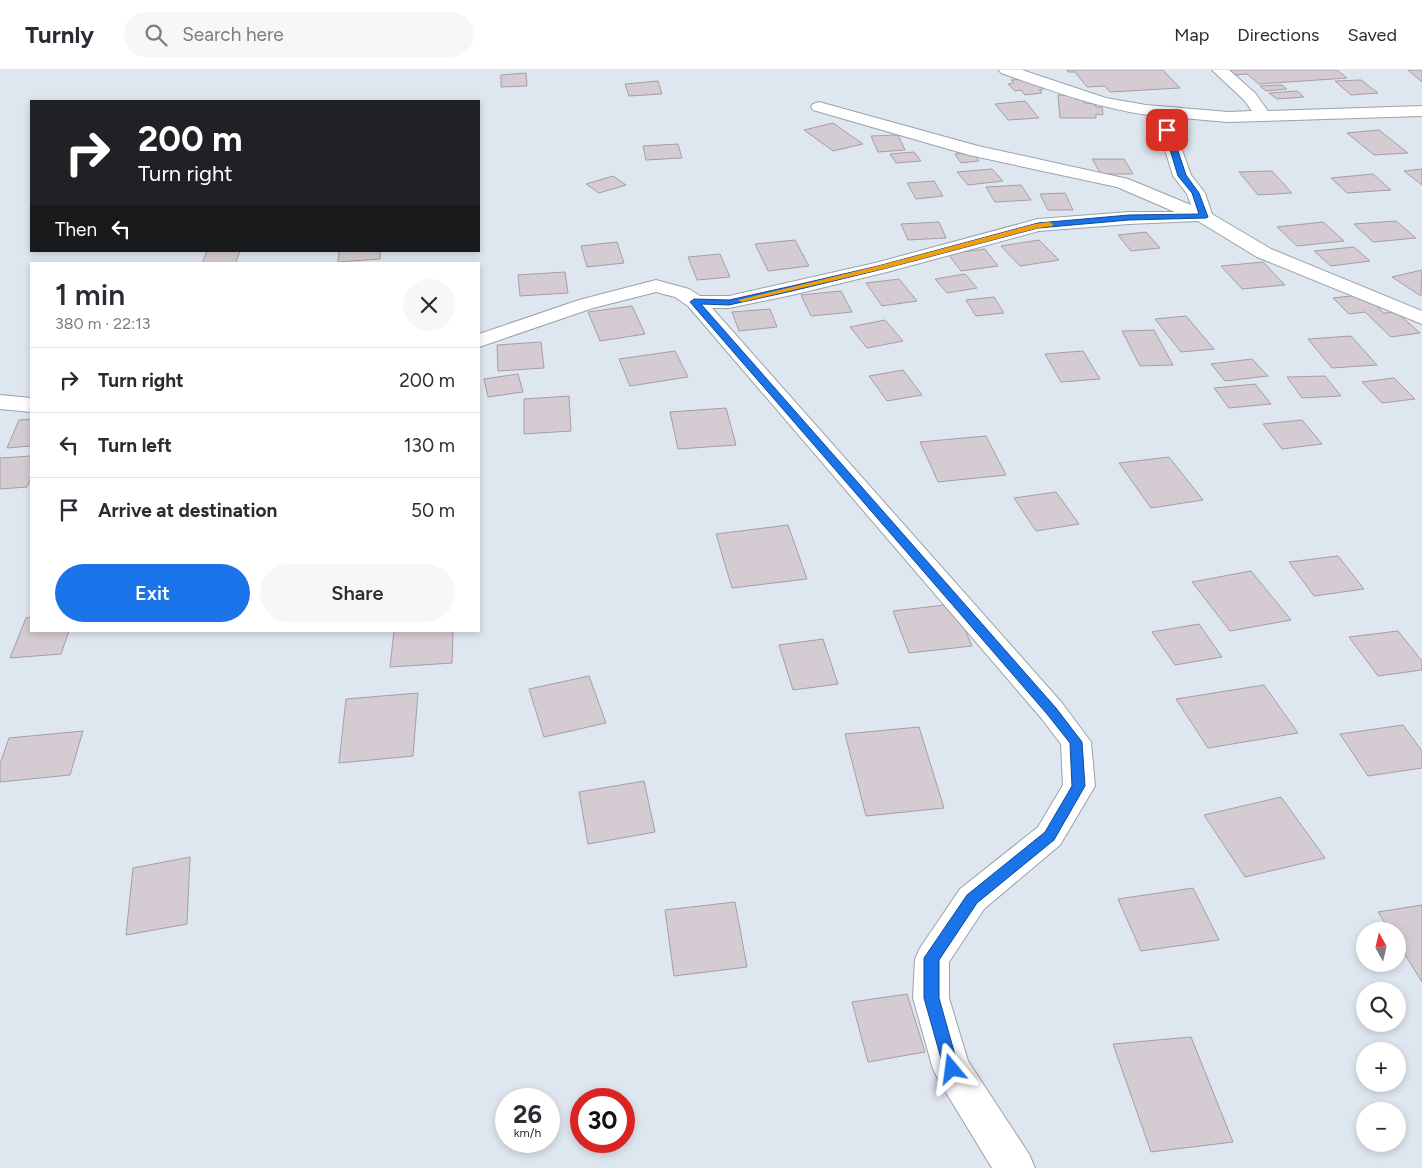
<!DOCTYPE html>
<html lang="en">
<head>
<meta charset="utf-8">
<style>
  body { margin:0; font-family:Figtree,sans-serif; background:#f7f7f7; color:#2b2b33; height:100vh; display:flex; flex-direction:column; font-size:19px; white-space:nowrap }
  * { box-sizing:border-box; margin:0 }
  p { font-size:16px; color:#7c7c81 }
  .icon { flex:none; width:28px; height:28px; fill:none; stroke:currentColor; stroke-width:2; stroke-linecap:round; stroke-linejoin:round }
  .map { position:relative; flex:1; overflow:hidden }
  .drawer { position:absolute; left:30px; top:192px; width:450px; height:370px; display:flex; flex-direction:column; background:#fff; border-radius:0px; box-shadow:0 2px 8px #0003 }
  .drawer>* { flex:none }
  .guide { position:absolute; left:30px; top:30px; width:450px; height:152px; border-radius:0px; box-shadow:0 2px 8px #0003; background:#202124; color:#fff; overflow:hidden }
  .needle { width:32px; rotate:352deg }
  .fabs { position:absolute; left:1356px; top:852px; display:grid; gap:10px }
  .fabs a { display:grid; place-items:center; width:50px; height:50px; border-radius:50%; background:#fff; box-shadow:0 2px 8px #0003; font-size:25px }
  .speed { position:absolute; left:495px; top:1018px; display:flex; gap:10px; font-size:25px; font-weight:700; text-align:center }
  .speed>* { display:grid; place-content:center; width:65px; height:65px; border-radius:50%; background:#fff; box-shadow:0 2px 8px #0003; line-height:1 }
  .speed small { font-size:12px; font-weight:400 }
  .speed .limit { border:8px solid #d22; background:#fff; color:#111 }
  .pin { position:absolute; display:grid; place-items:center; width:42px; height:42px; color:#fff; margin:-21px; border-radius:10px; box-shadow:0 2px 8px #0006 }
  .me { position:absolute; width:55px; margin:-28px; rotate:344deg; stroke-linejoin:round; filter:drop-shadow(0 0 4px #0008) }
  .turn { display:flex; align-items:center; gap:18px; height:105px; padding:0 25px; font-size:22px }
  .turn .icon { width:65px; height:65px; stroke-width:2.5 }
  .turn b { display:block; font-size:35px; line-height:42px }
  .then { display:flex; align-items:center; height:48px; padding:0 25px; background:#0003; gap:10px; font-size:19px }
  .round { display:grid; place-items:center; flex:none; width:52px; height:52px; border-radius:26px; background:#f7f7f7 }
  .head { display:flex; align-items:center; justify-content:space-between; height:85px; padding:0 25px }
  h1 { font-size:30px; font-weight:600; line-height:38px }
  .action { display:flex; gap:10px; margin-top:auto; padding:10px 25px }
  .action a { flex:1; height:58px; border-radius:30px; background:#1a73e8; color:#fff; font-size:20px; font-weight:600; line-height:58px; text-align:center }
  .action a+a { background:#f7f7f7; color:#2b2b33 }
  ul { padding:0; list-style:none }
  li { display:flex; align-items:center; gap:15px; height:65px; padding:0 25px; border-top:1px solid #e1e1e2 }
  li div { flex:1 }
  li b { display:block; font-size:19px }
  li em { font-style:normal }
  header { display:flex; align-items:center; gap:30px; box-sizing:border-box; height:70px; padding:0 25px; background:#fff; border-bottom:1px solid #e1e1e2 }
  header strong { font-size:24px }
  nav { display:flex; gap:28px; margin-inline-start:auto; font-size:18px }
  .search { width:350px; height:45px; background:#f7f7f7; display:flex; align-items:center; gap:12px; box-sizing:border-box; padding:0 18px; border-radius:28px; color:#7c7c81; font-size:19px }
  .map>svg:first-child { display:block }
  .building { fill:#d5cbd2; stroke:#a79ea5 }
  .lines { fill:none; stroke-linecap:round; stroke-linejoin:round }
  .minor-casing { stroke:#9aa2aa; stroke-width:2 }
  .minor { fill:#fff; fill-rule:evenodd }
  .route { fill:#1a73e8; stroke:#114b97 }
  .slow { fill:#f59e0b }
</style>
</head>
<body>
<header>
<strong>Turnly</strong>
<div class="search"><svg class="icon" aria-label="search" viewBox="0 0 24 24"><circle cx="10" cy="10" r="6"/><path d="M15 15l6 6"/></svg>Search here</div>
<nav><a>Map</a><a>Directions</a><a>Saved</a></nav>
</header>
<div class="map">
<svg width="1422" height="1098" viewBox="0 0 1422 1098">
  <rect width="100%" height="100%" fill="#dee6ef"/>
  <g class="building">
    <polygon points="1067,0 1163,0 1180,18 1110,22 1105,16 1087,17 1075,2 1068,2"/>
    <polygon points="1230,0 1337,0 1347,8 1259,14 1247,4 1235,5"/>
    <polygon points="1408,0 1422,0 1422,12"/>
    <polygon points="526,3 527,16 501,17 501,5"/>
    <polygon points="1028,9 1037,13 1043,20 1039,20 1042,23 1025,25 1021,20 1015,21 1008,14 1014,13 1011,10"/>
    <polygon points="1361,10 1378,23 1351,25 1335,11"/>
    <polygon points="658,11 662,24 629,26 625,14"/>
    <polygon points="1282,15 1287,19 1266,21 1260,16"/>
    <polygon points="1297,21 1304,27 1277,29 1269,23"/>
    <polygon points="1058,25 1075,26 1075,29 1084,30 1084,33 1095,34 1096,37 1102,37 1103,45 1096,44 1096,48 1060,48"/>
    <polygon points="1025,31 1039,48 1008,50 995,34"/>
    <polygon points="833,53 863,74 833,81 804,60"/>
    <polygon points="1379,60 1408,83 1374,85 1347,63"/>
    <polygon points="898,65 905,80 878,82 871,66"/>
    <polygon points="678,74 682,88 646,90 643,76"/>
    <polygon points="914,82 921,91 896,93 890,84"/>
    <polygon points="973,83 979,91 961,93 955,84"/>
    <polygon points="1092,89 1124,89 1133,104 1101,104"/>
    <polygon points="992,99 1003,111 968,115 957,102"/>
    <polygon points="1422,99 1422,115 1404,101"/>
    <polygon points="1272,101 1292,123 1258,125 1239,102"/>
    <polygon points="1373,104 1391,120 1347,123 1331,108"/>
    <polygon points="613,106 626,115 599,123 586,114"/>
    <polygon points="934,111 943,126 916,129 907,113"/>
    <polygon points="1021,115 1031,130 995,132 986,117"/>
    <polygon points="1065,123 1073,140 1048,140 1040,124"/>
    <polygon points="1396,151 1416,168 1373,172 1354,154"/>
    <polygon points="939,152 946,168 908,170 901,154"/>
    <polygon points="1323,152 1344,171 1297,176 1277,157"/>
    <polygon points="1146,162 1160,178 1131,181 1118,165"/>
    <polygon points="795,170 809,196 768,201 755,174"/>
    <polygon points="1039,170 1059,190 1020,196 1001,176"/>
    <polygon points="617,172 624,193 587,197 581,176"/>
    <polygon points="1354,177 1370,191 1331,196 1314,181"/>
    <polygon points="985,179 998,196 961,201 948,184"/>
    <polygon points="207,181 240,181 235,194 202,194"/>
    <polygon points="339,181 380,181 380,189 338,192"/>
    <polygon points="720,184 730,207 697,210 688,187"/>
    <polygon points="1263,192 1285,215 1242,219 1221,196"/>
    <polygon points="1422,200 1421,226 1392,207"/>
    <polygon points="565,202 568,223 520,226 518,205"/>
    <polygon points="965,204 977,218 947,223 935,209"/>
    <polygon points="899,209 917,231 882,236 866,213"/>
    <polygon points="841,221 852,242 811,246 801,225"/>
    <polygon points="1359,225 1365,231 1371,231 1384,243 1396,242 1420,263 1391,267 1365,242 1349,244 1333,228"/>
    <polygon points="994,227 1004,243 976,246 966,230"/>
    <polygon points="632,236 645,264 600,271 588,242"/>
    <polygon points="770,239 777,257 739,261 732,242"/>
    <polygon points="1186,246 1214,279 1181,282 1155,249"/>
    <polygon points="885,250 903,271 867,278 850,257"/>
    <polygon points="1154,260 1173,295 1140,296 1122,261"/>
    <polygon points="1351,266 1377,295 1332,298 1308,269"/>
    <polygon points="541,272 544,298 498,301 497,275"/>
    <polygon points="675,281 688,307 630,316 619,289"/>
    <polygon points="1083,281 1100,309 1061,312 1045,284"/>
    <polygon points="1252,289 1268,306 1225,311 1211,294"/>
    <polygon points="903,300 922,325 887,331 869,306"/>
    <polygon points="518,304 523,322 488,327 484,309"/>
    <polygon points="1325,306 1341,326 1302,328 1287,307"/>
    <polygon points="1394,308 1415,329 1382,333 1362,312"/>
    <polygon points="1255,314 1271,334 1229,338 1214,318"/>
    <polygon points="569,326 571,361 524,364 524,329"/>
    <polygon points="726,338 736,375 678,379 670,342"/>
    <polygon points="31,349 31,376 7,378 19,350"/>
    <polygon points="1302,350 1322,374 1282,379 1263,354"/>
    <polygon points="986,366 1006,405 938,412 920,372"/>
    <polygon points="31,386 31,408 27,417 0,419 0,388"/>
    <polygon points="1169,387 1203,430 1151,438 1119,393"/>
    <polygon points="1056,422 1079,454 1036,461 1014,428"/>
    <polygon points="788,455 807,509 732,518 716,464"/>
    <polygon points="1338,486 1364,519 1314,526 1289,492"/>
    <polygon points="1251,501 1291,550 1230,561 1192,512"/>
    <polygon points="954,534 972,576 909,583 893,541"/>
    <polygon points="31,547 31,561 69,561 61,584 10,588 26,548"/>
    <polygon points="1199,554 1222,587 1175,595 1152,562"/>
    <polygon points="394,561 453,561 452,593 390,597"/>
    <polygon points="1398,561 1422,591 1422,600 1378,606 1349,567"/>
    <polygon points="823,569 838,614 793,620 779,575"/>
    <polygon points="589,606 606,653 544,667 529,619"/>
    <polygon points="1264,615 1298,663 1208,678 1176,629"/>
    <polygon points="418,623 413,686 339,693 346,629"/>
    <polygon points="1403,655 1422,681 1422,698 1368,706 1340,664"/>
    <polygon points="919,657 944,738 866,746 845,664"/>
    <polygon points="83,661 70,705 0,712 0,694 9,668"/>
    <polygon points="644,711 655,762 588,774 579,722"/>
    <polygon points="1281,727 1325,788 1245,807 1204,745"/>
    <polygon points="190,787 187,854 126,865 133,798"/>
    <polygon points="1193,818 1219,870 1141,881 1118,829"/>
    <polygon points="735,832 747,897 674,906 665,840"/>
    <polygon points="1422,835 1422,912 1398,873 1398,861 1390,861 1378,842"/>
    <polygon points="907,924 925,982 868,992 852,932"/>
    <polygon points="1191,967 1233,1072 1151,1082 1113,974"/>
  </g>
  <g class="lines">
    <g class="minor-casing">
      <g id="minor">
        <path d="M999,0H1022L1106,28L1146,35L1228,42L1252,41L1244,30L1212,0H1229L1255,23L1268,41L1422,36V46L1228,52L1182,48L1175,60L1191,105L1205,123L1212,144L1271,179L1422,241V254L1257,187L1198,151L1129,154L1039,161L887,202L792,225L729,238H712L1062,633L1091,672L1095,716L1060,775L984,839L949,892V928L968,991L1029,1084L1035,1098H992L939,1011L933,999L913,928L915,889L920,878L960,819L1038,757L1063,715L1061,674L1042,649L688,236L675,227L656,222L593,238L479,277V264L579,230L656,210L689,219L700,226H729L875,193L1038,149L1129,142H1175L1117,117L969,85L813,40L811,37L813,34L819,32L978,76L1128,109L1191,135L1187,124L1173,106L1159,60L1166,47C1108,42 1056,22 1001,3Z"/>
        <polygon points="0,325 31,328 31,342 0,339"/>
      </g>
    </g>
    <use href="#minor" class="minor"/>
  </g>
  <polygon class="route" points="1167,58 1171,60 1186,105 1199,123 1208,147 1206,148 1129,150 1038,158 883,199 792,221 729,235 701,234 1056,638 1082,672 1085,716 1054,770 977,833 939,890 939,928 959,999 957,1004 952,1006 946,1004 944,999 924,928 924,888 967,825 1045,762 1072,716 1070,673 1047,644 690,232 694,229 729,230 792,216 878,196 1038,153 1129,145 1199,144 1192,123 1178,106 1164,60"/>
  <polygon class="slow" points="1049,152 1053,154 1052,156 1038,158 883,199 742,232 738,230 878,196 1035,154"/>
</svg>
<div class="fabs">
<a><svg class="needle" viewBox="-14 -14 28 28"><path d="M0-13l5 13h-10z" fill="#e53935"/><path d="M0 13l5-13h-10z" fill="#7c7c81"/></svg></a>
<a><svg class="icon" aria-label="search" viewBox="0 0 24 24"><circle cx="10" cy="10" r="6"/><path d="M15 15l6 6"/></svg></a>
<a>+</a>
<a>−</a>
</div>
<div class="speed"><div>26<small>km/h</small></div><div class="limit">30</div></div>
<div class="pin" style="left:1167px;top:60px;background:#d93025"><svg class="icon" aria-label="arrive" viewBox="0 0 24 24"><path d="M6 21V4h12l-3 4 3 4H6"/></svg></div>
<svg class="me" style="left:952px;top:999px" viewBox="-20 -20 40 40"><path d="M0-17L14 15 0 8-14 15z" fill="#1a73e8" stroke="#fff" stroke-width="4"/></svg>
<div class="guide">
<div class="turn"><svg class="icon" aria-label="right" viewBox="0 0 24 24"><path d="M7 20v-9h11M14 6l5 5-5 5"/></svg><div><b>200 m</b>Turn right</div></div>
<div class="then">Then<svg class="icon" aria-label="left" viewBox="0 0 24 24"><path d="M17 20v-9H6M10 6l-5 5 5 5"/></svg></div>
</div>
<section class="drawer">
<div class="head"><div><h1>1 min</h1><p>380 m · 22:13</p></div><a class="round"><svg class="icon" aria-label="close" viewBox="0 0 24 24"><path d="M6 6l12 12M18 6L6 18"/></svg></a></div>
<ul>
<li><svg class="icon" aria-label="right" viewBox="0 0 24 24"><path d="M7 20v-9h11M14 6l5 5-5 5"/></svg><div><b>Turn right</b></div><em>200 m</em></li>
<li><svg class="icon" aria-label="left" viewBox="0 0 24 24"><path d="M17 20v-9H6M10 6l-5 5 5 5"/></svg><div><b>Turn left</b></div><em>130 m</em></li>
<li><svg class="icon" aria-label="arrive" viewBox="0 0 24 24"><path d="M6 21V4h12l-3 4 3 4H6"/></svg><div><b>Arrive at destination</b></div><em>50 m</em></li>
</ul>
<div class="action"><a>Exit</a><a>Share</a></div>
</section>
</div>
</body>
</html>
